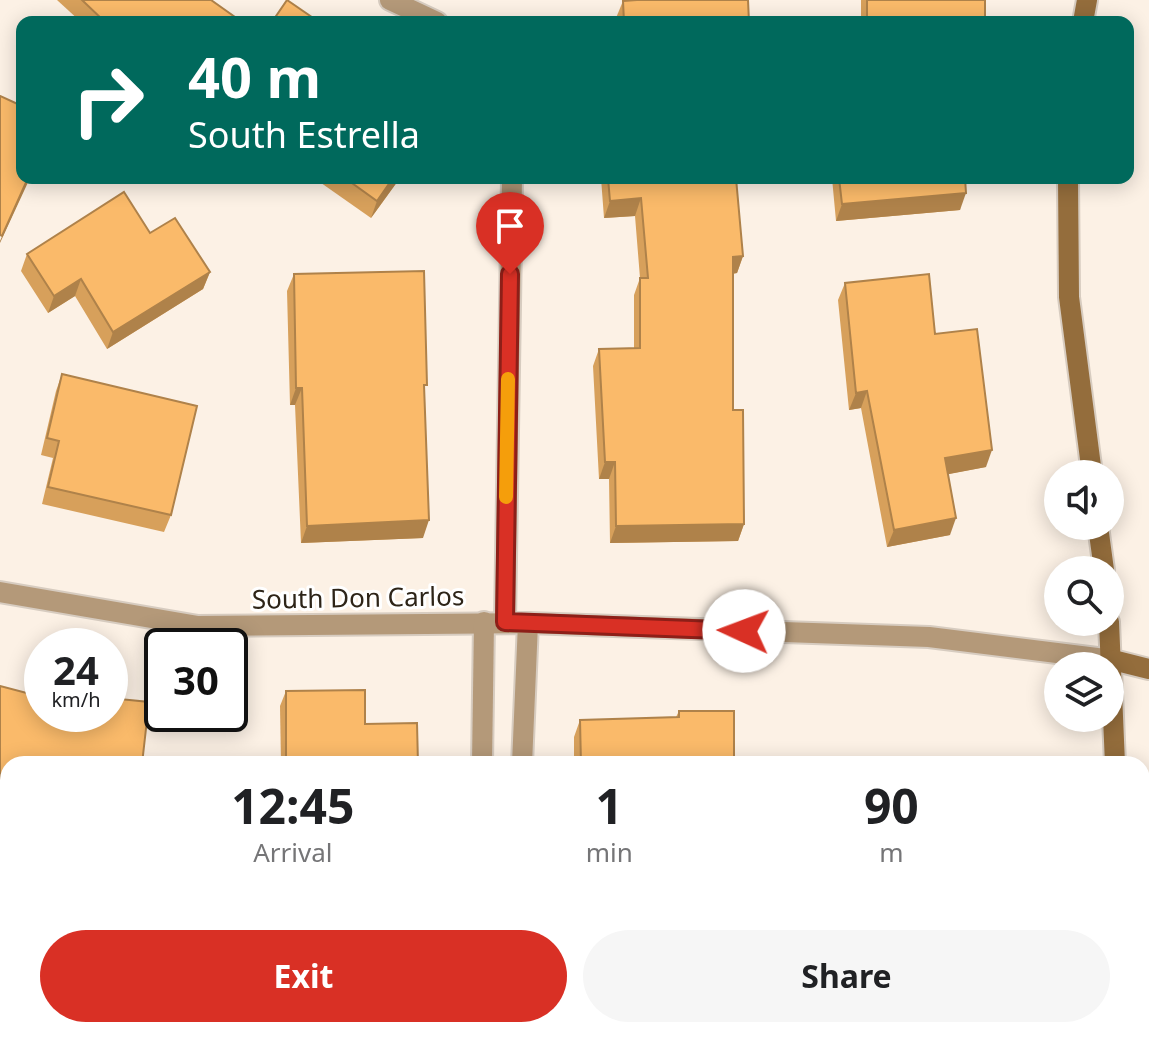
<!DOCTYPE html>
<html lang="en">
<head>
<meta charset="utf-8">
<style>
  body { margin:0; font-family:"Noto Sans",sans-serif; background:#f6f6f6; color:#202124; height:100vh; display:flex; flex-direction:column; font-size:30px; white-space:nowrap }
  * { box-sizing:border-box; margin:0 }
  p { font-size:26px; color:#757577 }
  .icon { flex:none; width:44px; height:44px; fill:none; stroke:currentColor; stroke-width:2; stroke-linecap:round; stroke-linejoin:round }
  .map { position:relative; flex:1; overflow:hidden }
  .panel { position:absolute; left:0px; top:756px; width:1150px; height:282px; display:flex; flex-direction:column; background:#fff; border-radius:24px 24px 0 0; box-shadow:0 4px 20px #0003 }
  .panel>* { flex:none }
  .hud { position:absolute; left:16px; top:16px; width:1118px; height:168px; border-radius:16px; box-shadow:0 4px 20px #0003; background:#00695c; color:#fff; overflow:hidden }
  .tools { position:absolute; left:1044px; top:460px; display:grid; gap:16px }
  .tools a { display:grid; place-items:center; width:80px; height:80px; border-radius:50%; background:#fff; box-shadow:0 4px 20px #0003; font-size:40px }
  .speed { position:absolute; left:24px; top:628px; display:flex; gap:16px; font-size:40px; font-weight:700; text-align:center }
  .speed>* { display:grid; place-content:center; width:104px; height:104px; border-radius:50%; background:#fff; box-shadow:0 4px 20px #0003; line-height:1 }
  .speed small { font-size:20px; font-weight:400 }
  .speed .limit { border:4px solid #111; border-radius:12px; background:#fff; color:#111 }
  .pin { position:absolute; display:grid; place-items:center; width:68px; height:68px; color:#fff; margin:-82px -34px; border-radius:50% 50% 50% 0; rotate:-45deg; box-shadow:0 0 8px #0007 }
  .pin .icon { rotate:45deg }
  .me { position:absolute; width:88px; margin:-44px; rotate:272deg; stroke-linejoin:round; filter:drop-shadow(0 0 6px #0008) }
  .turn { display:flex; align-items:center; gap:28px; height:168px; padding:0 40px; font-size:36px }
  .turn .icon { width:104px; height:104px; stroke-width:2.5 }
  .turn b { display:block; font-size:56px; line-height:68px }
  .eta { display:flex; justify-content:space-evenly; align-items:center; height:136px; text-align:center }
  .eta b { font-size:48px; font-weight:700; line-height:56px }
  .cta { display:flex; gap:16px; margin-top:auto; padding:16px 40px }
  .cta a { flex:1; height:92px; border-radius:48px; background:#d93025; color:#fff; font-size:32px; font-weight:700; line-height:92px; text-align:center }
  .cta a+a { background:#f6f6f6; color:#202124 }
  .map>svg:first-child { display:block }
  .lines { fill:none; stroke-linecap:round; stroke-linejoin:round }
  .street-casing { stroke:#d7ccc0; stroke-width:24 }
  .secondary-casing { stroke:#d7ccc0; stroke-width:24 }
  .street { stroke:#b49979; stroke-width:20 }
  .secondary { stroke:#946d3c; stroke-width:20 }
  .wall { fill:#d7a05b }
  .shaded-wall { fill:#af824a }
  .building { fill:#faba6a; stroke:#af824a; stroke-width:2 }
  .route-casing { stroke:#8d1f18; stroke-width:20 }
  .route { stroke:#d93025; stroke-width:14 }
  .slow { stroke:#f59e0b; stroke-width:14 }
  .labels { text-anchor:middle; stroke-width:6; stroke-linejoin:round; paint-order:stroke }
  .street-label { font-size:26px; fill:#2d2418; stroke:#fff }
</style>
</head>
<body>
<div class="map">
<svg width="1149" height="1037" viewBox="0 0 1149 1037">
  <rect width="100%" height="100%" fill="#fcf1e5"/>
  <g class="lines">
    <g class="street-casing">
      <g id="street">
        <polyline points="390,0 437,22"/>
        <polyline points="0,592 198,626 528,623 929,637 1113,660"/>
        <polyline points="505,622 512,178"/>
        <polyline points="482,764 484,622"/>
        <polyline points="522,764 528,623"/>
        <polyline points="488,1037 489,1030"/>
      </g>
    </g>
    <g class="secondary-casing">
      <g id="secondary">
        <polyline points="1083,22 1087,0"/>
        <polyline points="1068,178 1069,297 1092,474"/>
        <polyline points="1098,526 1104,570"/>
        <polyline points="1109,622 1115,764"/>
        <polyline points="1113,660 1149,669"/>
        <polyline points="1095,1037 1096,1030"/>
      </g>
    </g>
    <use href="#street" class="street"/>
    <use href="#secondary" class="secondary"/>
  </g>
  <g class="wall">
    <polygon points="57,0 211,0 242,22 81,22"/>
    <rect x="861" y="0" width="124" height="22"/>
    <polygon points="623,1 749,22 617,22 616,18"/>
    <polygon points="314,178 400,178 371,218"/>
    <polygon points="601,178 736,178 743,256 737,273 733,274 733,410 744,524 738,541 610,543 609,479 599,479 593,366 599,349 634,348 634,295 640,278 635,216 604,218"/>
    <polygon points="832,178 965,178 960,210 836,221"/>
    <polygon points="150,233 210,272 203,289 107,349 75,296 48,313 21,271 27,254"/>
    <polygon points="294,274 424,393 423,538 301,543 295,405 290,405 287,291"/>
    <polygon points="845,283 935,334 986,467 948,474 950,535 887,547 861,408 849,410 838,300"/>
    <polygon points="62,374 171,515 164,532 42,504 53,458 41,455 56,391"/>
    <polygon points="0,686 8,764 8,797 0,794"/>
    <polygon points="286,691 365,724 418,764 281,764 280,706"/>
    <polygon points="679,711 734,764 574,764 574,737 580,720 676,717"/>
    <polygon points="8,899 8,1013 1,1017 0,904"/>
    <polygon points="23,1030 127,1030 128,1037 21,1037"/>
    <rect x="285" y="1030" width="130" height="7"/>
    <polygon points="917,1030 995,1030 992,1037 944,1037"/>
  </g>
  <g class="shaded-wall">
    <polygon points="28,178 30,178 0,243 0,241"/>
    <polygon points="393,178 400,178 371,218 377,201"/>
    <polygon points="966,193 960,210 836,221 842,204"/>
    <polygon points="641,198 635,216 604,218 610,201"/>
    <polygon points="743,256 737,273 727,274 733,257"/>
    <polygon points="210,272 203,289 107,349 113,332"/>
    <polygon points="81,279 75,296 48,313 54,296"/>
    <polygon points="296,388 302,388 295,405 290,405"/>
    <polygon points="867,391 861,408 849,410 856,393"/>
    <polygon points="992,450 986,467 939,476 945,458"/>
    <polygon points="605,462 615,462 609,479 599,479"/>
    <polygon points="956,518 950,535 887,547 894,530"/>
    <polygon points="429,520 423,538 301,543 307,526"/>
    <polygon points="744,524 738,541 610,543 616,526"/>
    <polygon points="7,1000 8,1013 1,1017"/>
  </g>
  <g class="building">
    <polygon points="82,0 211,0 242,22 105,22"/>
    <polygon points="287,0 319,22 272,22"/>
    <polygon points="637,0 748,0 749,22 624,22 623,1"/>
    <rect x="867" y="0" width="118" height="22"/>
    <polygon points="0,96 22,106 22,178 28,178 2,236 0,235"/>
    <polygon points="345,178 393,178 377,201"/>
    <polygon points="608,178 736,178 743,256 733,257 733,410 743,410 744,524 616,526 615,462 605,462 599,349 640,348 640,278 648,278 641,198 610,201"/>
    <polygon points="839,178 965,178 966,193 842,204"/>
    <polygon points="124,192 150,233 175,218 210,272 113,332 81,279 54,296 27,254"/>
    <polygon points="424,271 427,385 424,385 429,520 307,526 302,388 296,388 294,274"/>
    <polygon points="929,274 935,334 977,329 992,450 945,458 956,518 894,530 867,391 856,393 845,283"/>
    <polygon points="62,374 197,406 171,515 48,487 59,441 47,438"/>
    <polygon points="0,686 42,697 42,714 110,714 110,698 149,702 142,764 8,764 8,781 0,779"/>
    <polygon points="365,690 365,724 417,723 418,764 286,764 286,691"/>
    <polygon points="679,711 734,711 734,764 581,764 580,720 679,717"/>
    <polygon points="8,899 8,1000 7,1000 0,988 0,904"/>
    <polygon points="29,1030 127,1030 128,1037 30,1037"/>
    <polygon points="290,1030 415,1030 415,1037 289,1037"/>
  </g>
  <g class="lines">
    <g class="route-casing">
      <polyline id="route" points="510,274 505,622 744,631"/>
    </g>
    <use href="#route" class="route"/>
    <polyline class="slow" points="506,497 508,379"/>
  </g>
  <g class="labels">
    <g class="street-label">
      <text transform="translate(358 598) rotate(-1)" y="9">South Don Carlos</text>
    </g>
  </g>
</svg>
<div class="tools">
<a><svg class="icon" aria-label="sound" viewBox="0 0 24 24"><path d="M4 9h4l5-4v14l-5-4H4zM17 9q2 3 0 6"/></svg></a>
<a><svg class="icon" aria-label="search" viewBox="0 0 24 24"><circle cx="10" cy="10" r="6"/><path d="M15 15l6 6"/></svg></a>
<a><svg class="icon" aria-label="layers" viewBox="0 0 24 24"><path d="M12 4l9 5-9 5-9-5zM3 14l9 5 9-5"/></svg></a>
</div>
<div class="speed"><div>24<small>km/h</small></div><div class="limit">30</div></div>
<div class="pin" style="left:510px;top:274px;background:#d93025"><svg class="icon" aria-label="arrive" viewBox="0 0 24 24"><path d="M6 21V4h12l-3 4 3 4H6"/></svg></div>
<svg class="me" style="left:744px;top:631px" viewBox="-20 -20 40 40"><circle r="19" fill="#fff"/><path d="M0-13L10 11 0 6-10 11z" fill="#d93025"/></svg>
<div class="hud">
<div class="turn"><svg class="icon" aria-label="right" viewBox="0 0 24 24"><path d="M7 20v-9h11M14 6l5 5-5 5"/></svg><div><b>40 m</b>South Estrella</div></div>
</div>
<section class="panel">
<div class="eta">
<div><b>12:45</b><p>Arrival</p></div>
<div><b>1</b><p>min</p></div>
<div><b>90</b><p>m</p></div>
</div>
<div class="cta"><a>Exit</a><a>Share</a></div>
</section>
</div>
</body>
</html>
